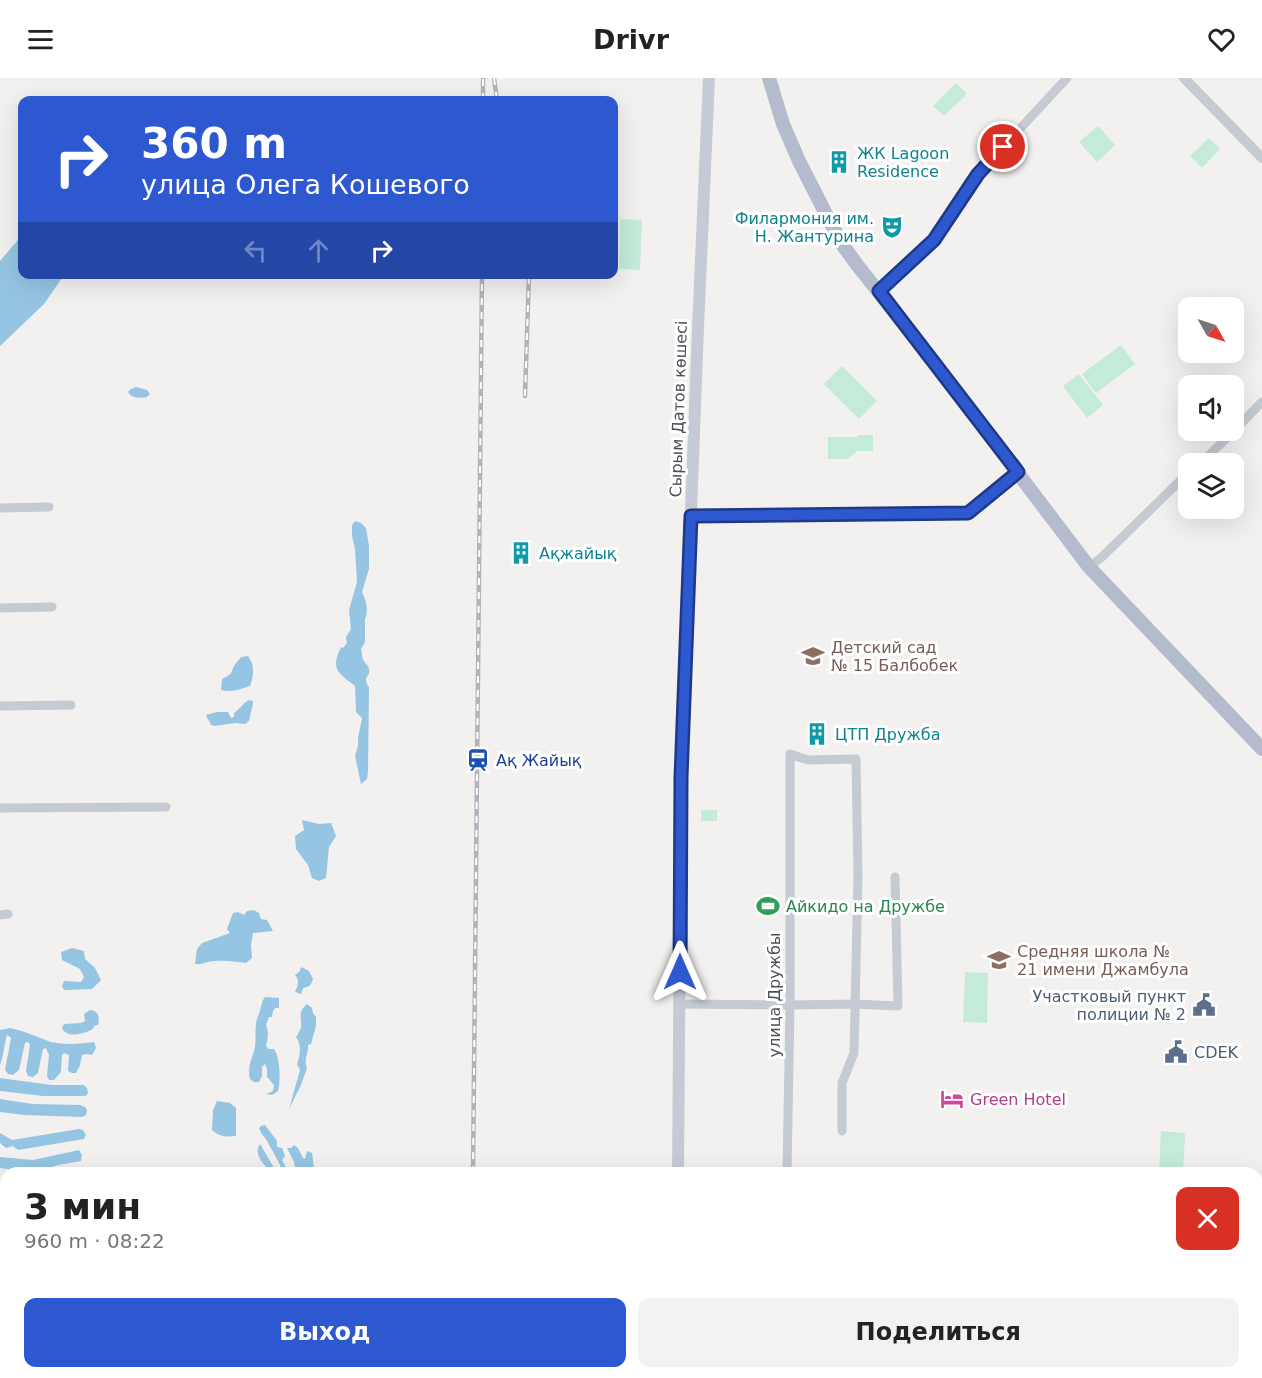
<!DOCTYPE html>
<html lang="ru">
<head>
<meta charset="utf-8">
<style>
  body { margin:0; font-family:"DejaVu Sans",sans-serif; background:#f2f2f2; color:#222; height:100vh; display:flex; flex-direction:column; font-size:22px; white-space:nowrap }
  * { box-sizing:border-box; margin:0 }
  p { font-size:20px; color:#767676 }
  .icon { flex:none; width:33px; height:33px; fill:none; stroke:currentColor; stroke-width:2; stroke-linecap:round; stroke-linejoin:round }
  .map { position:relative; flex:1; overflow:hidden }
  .details { position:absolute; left:0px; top:1089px; width:1263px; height:212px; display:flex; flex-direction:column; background:#fff; border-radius:18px 18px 0 0; box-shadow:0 6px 24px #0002 }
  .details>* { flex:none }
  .guide { position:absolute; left:18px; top:18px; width:600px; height:183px; border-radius:12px; box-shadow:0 6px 24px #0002; background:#2d58cf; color:#fff; overflow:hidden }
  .needle { width:39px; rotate:129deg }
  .fabs { position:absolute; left:1178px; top:219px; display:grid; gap:12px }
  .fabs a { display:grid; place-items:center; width:66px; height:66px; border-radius:12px; background:#fff; box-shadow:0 6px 24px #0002; font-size:30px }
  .pin { position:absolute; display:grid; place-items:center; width:51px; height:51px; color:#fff; margin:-26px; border:3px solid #fff; border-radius:50%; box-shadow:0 2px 6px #0007 }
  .me { position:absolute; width:66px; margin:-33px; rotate:0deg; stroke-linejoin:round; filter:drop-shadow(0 0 4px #0008) }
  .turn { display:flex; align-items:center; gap:21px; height:126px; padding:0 24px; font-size:27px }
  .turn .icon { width:78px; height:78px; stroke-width:2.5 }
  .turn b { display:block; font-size:42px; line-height:51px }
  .lanes { display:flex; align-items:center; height:57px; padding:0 24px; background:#0003; justify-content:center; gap:30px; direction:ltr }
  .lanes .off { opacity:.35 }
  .round { display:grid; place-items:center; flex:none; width:63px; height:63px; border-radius:12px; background:#f2f2f2 }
  .overview { display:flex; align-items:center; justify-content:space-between; height:102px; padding:0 24px }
  h1 { font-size:36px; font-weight:600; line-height:45px }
  .cta { display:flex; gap:12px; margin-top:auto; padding:12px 24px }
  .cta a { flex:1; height:69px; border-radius:12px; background:#2d58cf; color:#fff; font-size:24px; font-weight:600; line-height:69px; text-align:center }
  .cta a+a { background:#f2f2f2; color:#222 }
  header { display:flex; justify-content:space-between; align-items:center; height:78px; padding:0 24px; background:#fff; font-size:27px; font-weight:600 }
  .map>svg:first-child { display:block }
  .green { fill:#c4ebda }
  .water { fill:#96c5e3 }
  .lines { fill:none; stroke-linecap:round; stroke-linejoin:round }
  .minor { stroke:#c5cad3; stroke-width:9 }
  .tertiary { stroke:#c5cad3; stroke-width:10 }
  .secondary { stroke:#c5cad6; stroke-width:12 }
  .primary { stroke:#b3bbcc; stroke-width:14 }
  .rail-casing { stroke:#b3b4ba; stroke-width:4.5 }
  .rail { stroke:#fff; stroke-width:2; stroke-dasharray:7; stroke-linecap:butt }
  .route-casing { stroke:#1d3987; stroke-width:15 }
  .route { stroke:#2d58cf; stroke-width:10 }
  .labels { text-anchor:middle; stroke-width:6; stroke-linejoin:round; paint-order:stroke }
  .culture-label { font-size:16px; fill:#0d838f; stroke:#fff; text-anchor:start }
  .street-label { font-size:16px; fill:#4a505b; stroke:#fff }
  .education-label { font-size:16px; fill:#785e54; stroke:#fff; text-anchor:start }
  .transit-label { font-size:16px; fill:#164399; stroke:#fff; text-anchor:start }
  .leisure-label { font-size:16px; fill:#27864d; stroke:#fff; text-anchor:start }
  .service-label { font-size:16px; fill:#4e5e75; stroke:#fff; text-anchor:end }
  .hotel-label { font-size:16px; fill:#b23c85; stroke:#fff; text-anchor:start }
</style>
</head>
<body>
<header><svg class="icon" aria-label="menu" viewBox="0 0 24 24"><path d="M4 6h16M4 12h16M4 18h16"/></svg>Drivr<svg class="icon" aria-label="heart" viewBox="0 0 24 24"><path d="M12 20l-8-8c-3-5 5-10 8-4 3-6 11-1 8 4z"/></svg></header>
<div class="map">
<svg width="1262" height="1300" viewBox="0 0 1262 1300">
  <rect width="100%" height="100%" fill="#f2f1f0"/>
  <g class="green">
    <polygon points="956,5 967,16 944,38 933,28"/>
    <polygon points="1098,48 1115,67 1097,84 1079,64"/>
    <polygon points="1209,60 1220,71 1202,90 1190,78"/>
    <polygon points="620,141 642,142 640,192 619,191"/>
    <polygon points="1121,267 1135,286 1096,315 1082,296"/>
    <polygon points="842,288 877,323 859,341 824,306"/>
    <polygon points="1079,296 1103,327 1087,340 1063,308"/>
    <polygon points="858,357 873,357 873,373 857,373 847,381 828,381 828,359 857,359"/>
    <rect x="701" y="732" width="16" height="11"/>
    <polygon points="965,894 988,895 987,945 963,944"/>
    <polygon points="1161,1053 1185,1055 1183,1095 1159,1095"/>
    <rect x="752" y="1295" width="26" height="5"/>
  </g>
  <g class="water">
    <polygon points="22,157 22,196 64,197 44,226 0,268 0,183"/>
    <path d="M136,309L147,312L150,316L147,319C140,320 132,321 128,314L131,311Z"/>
    <path d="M355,443L361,445L366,450L369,468V491L362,514C366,522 369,532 365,541V564L361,571C362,575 362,578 363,582C365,585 368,587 369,591C371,599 361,599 369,609L368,694L367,701L361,706L355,678L358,668V660L362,640L356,634L355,608C338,595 330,591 341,569L343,570L347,565L346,559L351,551L349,532L357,504L355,471L352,458V447Z"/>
    <path d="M248,578C255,587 254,598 250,608C241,611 230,615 221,612L222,601C236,594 229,595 236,585C238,583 240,581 241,579Z"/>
    <path d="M249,622L253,623V626L249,643L245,646L236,645L214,648L211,647C210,643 207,641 206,637L217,634H228L231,640L234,639V635C240,631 243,625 249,622Z"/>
    <polygon points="302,742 319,746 331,745 336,758 329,769 326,800 319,803 312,800 308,787 296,771 295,758 304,752"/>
    <path d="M254,832L259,835L261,841L267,842L273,853L253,855L251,867L252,880L246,885C236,884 225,882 215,883C207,883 202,887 195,886L197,871L202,865L230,855L227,851L233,835L238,834L244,837L247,833Z"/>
    <polygon points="72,870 84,873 85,881 95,890 101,902 92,911 64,912 62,908 64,903 81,904 84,899 80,891 62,882 61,874"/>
    <path d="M301,889L309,893L313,901C311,907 310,909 303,910L301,916L295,914C298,908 300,902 295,897L300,893Z"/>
    <path d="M265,919L279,920V930H275L273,933L272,939H269L266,947C269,954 268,960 266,968L269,971H274C280,980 281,1002 278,1013L272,1017L266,1016L273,1013L274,1007L267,999V991L265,986L262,989V998L259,1004H254L250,1001C247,988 252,982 255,969C256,961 255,953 256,946C256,941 259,937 260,932C262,927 261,924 265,919Z"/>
    <path d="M307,926L312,930L313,935L316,939V948L311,966L308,967C309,976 303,981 307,990L301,1007L289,1031L300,992L297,986C300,978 302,967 296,959C297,958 300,952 301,950C302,938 297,935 307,926Z"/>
    <path d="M90,932C99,933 100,939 98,947L94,948L93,951C84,956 67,961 62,950L64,946L81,945L85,943L84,936Z"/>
    <path d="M10,950C25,953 37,959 51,964C64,967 81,966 94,964L96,970L92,977L86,976L82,977L80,987L76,995H72L68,993L69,977L64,975L62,977L61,994L54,1002H49L47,998L49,977L46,970L43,971L38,995L33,999L28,998L26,993L30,967L28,964L25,965L19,992L13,997L8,996L5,992L11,960L7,957C4,967 4,977 0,987V952Z"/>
    <polygon points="0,1000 52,1007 84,1007 87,1010 88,1015 86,1018 43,1018 0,1013"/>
    <polygon points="0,1021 33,1026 80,1027 85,1029 87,1032 86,1037 82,1039 24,1037 0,1034"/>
    <path d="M217,1023L230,1025L236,1030V1058C226,1059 220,1059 212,1052L213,1032Z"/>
    <path d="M265,1047L277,1063V1069L282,1070L285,1078L282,1082L289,1095H283C279,1083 273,1074 267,1063C264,1058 261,1056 259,1050L261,1048Z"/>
    <polygon points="79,1051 83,1052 86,1057 84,1061 18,1072 13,1068 6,1070 0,1065 0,1055 12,1062"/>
    <path d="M260,1066L277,1095H266L267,1090C261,1083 254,1075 260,1066Z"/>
    <polygon points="294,1067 298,1070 303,1080 305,1081 306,1076 308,1073 312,1075 314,1090 312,1095 296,1095 294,1084 287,1070 291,1070"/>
    <polygon points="79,1072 82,1077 81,1083 58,1087 41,1093 14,1092 0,1090 0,1079 33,1082"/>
  </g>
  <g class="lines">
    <g class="minor">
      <polyline points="879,213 934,162 978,96 1067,0"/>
      <polyline points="1200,386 1233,354 1262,324"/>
      <polyline points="0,430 49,429"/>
      <polyline points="691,438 968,435 1018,394"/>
      <polyline points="1089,489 1102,479 1188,395"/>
      <polyline points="0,530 52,529"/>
      <polyline points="0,628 71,627"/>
      <polyline points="0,730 166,729"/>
      <polyline points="0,837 8,836"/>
      <polyline points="680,926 790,927 855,926 898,928 895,799"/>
      <polyline points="787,1095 790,927 790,676 808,682 856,681 858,799 854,975 842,1005 842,1053"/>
      <polyline points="1257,1150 1262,1150"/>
      <polyline points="1257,1169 1262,1169"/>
      <polyline points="1039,1300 1040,1294"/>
    </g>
    <polyline class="tertiary" points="1184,0 1262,80"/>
    <g class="secondary">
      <polyline points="678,1095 681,694 698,250 709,0"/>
      <polyline points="662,1300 663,1294"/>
    </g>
    <polyline class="primary" points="769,0 783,46 799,83 829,142 844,169 858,188 933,283 1089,489 1262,671"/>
    <g class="rail-casing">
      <g id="rail">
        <polyline points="494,0 497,22"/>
        <polyline points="483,22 483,0"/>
        <polyline points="525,318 529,196"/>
        <polyline points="473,1095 482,196"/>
        <polyline points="471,1300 471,1294"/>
      </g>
    </g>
    <use href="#rail" class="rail"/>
  </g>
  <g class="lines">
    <g class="route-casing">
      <polyline id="route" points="680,894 681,699 691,438 968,435 1018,394 879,213 934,162 978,96 1003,69"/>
    </g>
    <use href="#route" class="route"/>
  </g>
  <defs>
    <g id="building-bare" transform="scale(1.8)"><path d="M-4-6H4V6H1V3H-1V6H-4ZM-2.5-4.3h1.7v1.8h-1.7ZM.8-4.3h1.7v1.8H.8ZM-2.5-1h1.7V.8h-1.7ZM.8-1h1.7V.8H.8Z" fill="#0f9aa8" stroke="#fff" stroke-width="2.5" paint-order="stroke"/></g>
    <g id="theatre-bare" transform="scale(1.8)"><path d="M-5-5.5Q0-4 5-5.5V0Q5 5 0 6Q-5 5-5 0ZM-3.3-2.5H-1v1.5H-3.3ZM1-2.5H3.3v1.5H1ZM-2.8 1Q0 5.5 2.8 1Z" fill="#0f9aa8" stroke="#fff" stroke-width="2.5" paint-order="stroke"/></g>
    <g id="school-bare" transform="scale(1.8)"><path d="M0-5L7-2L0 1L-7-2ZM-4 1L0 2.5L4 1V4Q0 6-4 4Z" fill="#8d6e63" stroke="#fff" stroke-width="2.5" paint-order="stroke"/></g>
    <g id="station-bare" transform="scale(1.8)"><path d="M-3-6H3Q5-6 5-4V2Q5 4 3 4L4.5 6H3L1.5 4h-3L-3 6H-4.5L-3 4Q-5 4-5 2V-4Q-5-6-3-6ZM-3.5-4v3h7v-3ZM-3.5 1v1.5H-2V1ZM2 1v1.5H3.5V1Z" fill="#1a4fb4" stroke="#fff" stroke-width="2.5" paint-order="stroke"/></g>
    <g id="stadium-bare" transform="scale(1.8)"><path d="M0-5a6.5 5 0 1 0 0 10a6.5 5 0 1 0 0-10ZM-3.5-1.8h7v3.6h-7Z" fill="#2e9e5b" stroke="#fff" stroke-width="2.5" paint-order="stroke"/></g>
    <g id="civic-bare" transform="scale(1.8)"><path d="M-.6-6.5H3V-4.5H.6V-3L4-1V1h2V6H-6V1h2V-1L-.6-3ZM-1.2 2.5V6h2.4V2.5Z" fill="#5c6f8a" stroke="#fff" stroke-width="2.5" paint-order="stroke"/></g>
    <g id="hotel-bare" transform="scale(1.8)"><path d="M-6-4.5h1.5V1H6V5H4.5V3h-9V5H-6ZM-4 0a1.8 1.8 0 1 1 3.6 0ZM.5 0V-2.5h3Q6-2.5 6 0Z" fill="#d1479c" stroke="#fff" stroke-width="2.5" paint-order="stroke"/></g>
  </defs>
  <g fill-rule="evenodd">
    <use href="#building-bare" x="839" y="84"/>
    <use href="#theatre-bare" x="892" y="149"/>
    <use href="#building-bare" x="521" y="475"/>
    <use href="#school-bare" x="813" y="578"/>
    <use href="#building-bare" x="817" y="656"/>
    <use href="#station-bare" x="478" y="682"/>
    <use href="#stadium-bare" x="768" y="828"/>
    <use href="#school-bare" x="999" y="882"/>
    <use href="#civic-bare" x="1204" y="927"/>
    <use href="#civic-bare" x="1176" y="974"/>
    <use href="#hotel-bare" x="952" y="1021"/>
  </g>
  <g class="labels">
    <g class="culture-label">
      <text x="857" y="81">ЖК Lagoon<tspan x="857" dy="18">Residence</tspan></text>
      <text x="874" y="146" text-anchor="end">Филармония им.<tspan x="874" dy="18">Н. Жантурина</tspan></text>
      <text x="539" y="481">Ақжайық</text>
      <text x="835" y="662">ЦТП Дружба</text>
    </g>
    <g class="street-label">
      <text transform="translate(678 331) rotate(-88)" y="6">Сырым Датов көшесі</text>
      <text transform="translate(774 917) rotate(-90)" y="6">улица Дружбы</text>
    </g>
    <g class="education-label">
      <text x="831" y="575">Детский сад<tspan x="831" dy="18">№ 15 Балбобек</tspan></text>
      <text x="1017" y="879">Средняя школа №<tspan x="1017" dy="18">21 имени Джамбула</tspan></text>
    </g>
    <g class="transit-label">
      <text x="496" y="688">Ақ Жайық</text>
    </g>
    <g class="leisure-label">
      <text x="786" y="834">Айкидо на Дружбе</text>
    </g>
    <g class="service-label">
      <text x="1186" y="924">Участковый пункт<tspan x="1186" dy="18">полиции № 2</tspan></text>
      <text x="1194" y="980" text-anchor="start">CDEK</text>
    </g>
    <g class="hotel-label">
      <text x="970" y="1027">Green Hotel</text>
    </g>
  </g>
</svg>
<div class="fabs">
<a><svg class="needle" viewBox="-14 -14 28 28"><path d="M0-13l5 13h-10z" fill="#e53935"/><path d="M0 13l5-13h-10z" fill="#767676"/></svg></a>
<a><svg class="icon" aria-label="sound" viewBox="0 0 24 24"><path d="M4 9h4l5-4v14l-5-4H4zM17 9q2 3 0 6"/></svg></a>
<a><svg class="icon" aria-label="layers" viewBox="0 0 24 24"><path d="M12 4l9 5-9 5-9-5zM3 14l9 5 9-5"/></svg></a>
</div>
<div class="pin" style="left:1003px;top:69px;background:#d93025"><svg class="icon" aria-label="arrive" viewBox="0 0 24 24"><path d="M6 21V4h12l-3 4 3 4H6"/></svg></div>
<svg class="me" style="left:680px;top:894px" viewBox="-20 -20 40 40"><path d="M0-17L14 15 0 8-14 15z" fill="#2d58cf" stroke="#fff" stroke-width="4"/></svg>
<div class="guide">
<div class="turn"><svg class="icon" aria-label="right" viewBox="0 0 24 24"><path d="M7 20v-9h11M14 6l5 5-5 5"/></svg><div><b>360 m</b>улица Олега Кошевого</div></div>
<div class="lanes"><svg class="icon off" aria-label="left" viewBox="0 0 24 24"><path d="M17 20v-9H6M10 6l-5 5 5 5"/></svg><svg class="icon off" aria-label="ahead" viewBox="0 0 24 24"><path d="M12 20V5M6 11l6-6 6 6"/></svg><svg class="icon" aria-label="right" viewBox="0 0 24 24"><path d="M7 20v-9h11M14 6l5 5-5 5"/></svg></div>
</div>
<section class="details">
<div class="overview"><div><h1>3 мин</h1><p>960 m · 08:22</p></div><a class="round" style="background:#d93025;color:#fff"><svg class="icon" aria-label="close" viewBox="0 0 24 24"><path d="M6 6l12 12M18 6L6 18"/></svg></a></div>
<div class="cta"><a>Выход</a><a>Поделиться</a></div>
</section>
</div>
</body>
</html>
